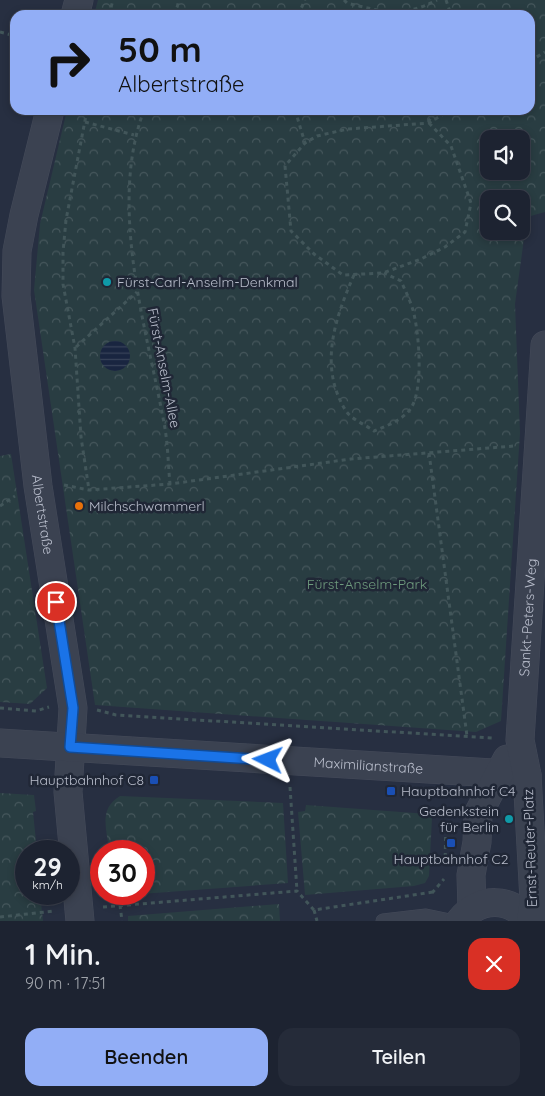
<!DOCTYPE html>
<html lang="de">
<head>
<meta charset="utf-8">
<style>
  body { margin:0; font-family:Quicksand,sans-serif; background:#252b39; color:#f1f3f6; height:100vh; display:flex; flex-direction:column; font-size:19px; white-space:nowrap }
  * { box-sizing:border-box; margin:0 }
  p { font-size:16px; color:#a0a4ab }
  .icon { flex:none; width:28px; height:28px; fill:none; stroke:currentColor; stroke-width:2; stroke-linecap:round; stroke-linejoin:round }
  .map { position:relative; height:921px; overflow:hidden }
  .details { display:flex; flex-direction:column; background:#1d2331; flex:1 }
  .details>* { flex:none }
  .hud { position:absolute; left:10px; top:10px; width:525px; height:105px; border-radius:15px; box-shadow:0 2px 8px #0003,0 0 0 1px #3b404d; background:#92aef6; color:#111; overflow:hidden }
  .tools { position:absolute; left:480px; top:130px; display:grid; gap:10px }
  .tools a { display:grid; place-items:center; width:50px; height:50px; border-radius:10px; background:#1d2331; box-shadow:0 2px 8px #0003,0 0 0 1px #3b404d; font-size:25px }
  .speed { position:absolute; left:15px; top:840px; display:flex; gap:10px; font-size:25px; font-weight:700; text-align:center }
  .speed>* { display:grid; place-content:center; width:65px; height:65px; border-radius:50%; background:#1d2331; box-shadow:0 2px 8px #0003,0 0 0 1px #3b404d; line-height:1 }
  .speed small { font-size:12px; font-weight:400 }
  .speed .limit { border:8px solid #d22; background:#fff; color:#111 }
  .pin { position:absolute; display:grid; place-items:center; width:42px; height:42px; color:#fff; margin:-21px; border:2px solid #fff; border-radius:50%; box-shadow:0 1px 5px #0007 }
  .me { position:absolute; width:55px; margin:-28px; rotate:273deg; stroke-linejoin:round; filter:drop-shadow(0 0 4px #0008) }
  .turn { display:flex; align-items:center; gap:18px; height:105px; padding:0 25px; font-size:22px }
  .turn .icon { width:65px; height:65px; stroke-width:2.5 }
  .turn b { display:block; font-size:35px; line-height:42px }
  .round { display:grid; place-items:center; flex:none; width:52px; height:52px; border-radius:15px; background:#252b39 }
  .overview { display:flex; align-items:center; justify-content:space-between; height:85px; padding:0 25px }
  h1 { font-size:30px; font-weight:600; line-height:38px }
  .action { display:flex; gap:10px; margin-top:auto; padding:10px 25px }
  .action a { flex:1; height:58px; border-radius:15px; background:#92aef6; color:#111; font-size:20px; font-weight:600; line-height:58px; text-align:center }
  .action a+a { background:#252b39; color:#f1f3f6 }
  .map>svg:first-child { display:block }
  .park { fill:url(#park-crowns); fill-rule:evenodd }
  .water { fill:url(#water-rules) }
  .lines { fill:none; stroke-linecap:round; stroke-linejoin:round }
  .service-casing { stroke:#454b5a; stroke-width:15 }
  .minor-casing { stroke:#454b5a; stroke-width:29 }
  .path { stroke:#42565a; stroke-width:3; stroke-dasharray:4 4; stroke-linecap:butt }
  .service { stroke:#3b4251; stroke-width:14 }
  .minor { stroke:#3b4251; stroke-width:28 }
  .route-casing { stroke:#114b97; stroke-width:12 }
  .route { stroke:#1a73e8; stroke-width:9 }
  .culture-dot { fill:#0f9aa8; stroke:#202736; stroke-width:2 }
  .food-dot { fill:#e8710a; stroke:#202736; stroke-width:2 }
  .transit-dot { fill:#1a4fb4; stroke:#202736; stroke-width:2 }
  .labels { text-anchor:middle; stroke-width:5; stroke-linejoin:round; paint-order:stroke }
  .poi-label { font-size:14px; fill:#b8bdcb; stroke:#202736; text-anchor:start }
  .street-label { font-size:14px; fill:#b8bdcb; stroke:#202736 }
  .park-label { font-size:14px; fill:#6f9c7e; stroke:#202736 }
</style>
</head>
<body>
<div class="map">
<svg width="545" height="921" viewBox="0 0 545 921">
  <defs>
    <pattern id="park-crowns" width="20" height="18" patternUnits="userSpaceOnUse" patternTransform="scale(1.25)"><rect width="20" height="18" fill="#293d42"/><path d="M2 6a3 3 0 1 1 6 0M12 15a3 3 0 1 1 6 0" fill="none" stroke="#46575c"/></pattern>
    <pattern id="water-rules" width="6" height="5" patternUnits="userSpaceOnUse" patternTransform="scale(1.25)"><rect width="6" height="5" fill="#192540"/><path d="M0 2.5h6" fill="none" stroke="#38435a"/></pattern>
  </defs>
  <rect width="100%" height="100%" fill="#272f41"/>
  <g class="park">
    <path d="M98,0H545V212L527,217L515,304L520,433L501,721L476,732L95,705L34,290L40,224L67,110H530V15H94ZM489,139H521V171H489ZM489,199H521V231H489Z"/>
    <polygon points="11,454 47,688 30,704 0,702 0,456"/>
    <polygon points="0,793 34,795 36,811 33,812 37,851 26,851 26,894 40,894 43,921 0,921"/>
    <path d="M120,796L283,803L288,883L114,896L113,894H144V851H109C107,829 98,809 120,796Z"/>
    <polygon points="306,805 428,814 432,818 429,876 425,883 414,886 305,895 298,812 305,811"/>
    <polygon points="279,904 280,921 128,921 128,916"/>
  </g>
  <circle class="water" cx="115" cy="356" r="15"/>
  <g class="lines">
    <g class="service-casing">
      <polyline id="service" points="383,921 426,916 450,921"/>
    </g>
    <g class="minor-casing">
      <g id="minor">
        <polyline points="75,15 79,0"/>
        <path id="s1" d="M50,110L24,215L17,251L16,296L38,486L73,708L68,792L80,921"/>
        <path id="s2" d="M0,743L527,775"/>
        <polyline points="472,909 471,875 477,842 478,814 507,759"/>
        <path d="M460,921C479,896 511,897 530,921"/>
        <path id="s3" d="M531,921L534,900L527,775L520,740L545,345"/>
      </g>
    </g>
    <g class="path">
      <path d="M344,0L347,3C383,12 403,18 437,0"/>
      <polyline points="446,0 451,15"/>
      <polyline points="109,15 113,0"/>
      <polyline points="175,15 179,0"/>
      <polyline points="298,15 305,0"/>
      <polyline points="0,32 15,36"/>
      <polyline points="530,61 545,52"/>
      <polyline points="87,110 66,220 63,252 63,284 75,348 81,437 89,490"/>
      <path d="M144,110C108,206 146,326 164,423C168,443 168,464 170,484"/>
      <polyline points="295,110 305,143"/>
      <polyline points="85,122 134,135"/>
      <polyline points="428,122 436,110"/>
      <polyline points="429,123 451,146 471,203 465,232 445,247 421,259 383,273 343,275 314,254 291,231 285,166 305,143 317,136 348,129 429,123 450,110"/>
      <path d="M354,275C335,318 318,367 346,411C351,419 366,425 374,431C386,426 398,422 408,412C425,395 419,332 413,310C410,300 405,290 401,281L384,273"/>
      <polyline points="76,347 137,292"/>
      <polyline points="429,453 467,736"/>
      <polyline points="64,485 89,490 170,484 351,459 514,446"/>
      <polyline points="0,506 15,496"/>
      <polyline points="0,708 36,711 49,707"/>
      <polyline points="97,710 116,715 492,738"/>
      <polyline points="290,787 297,891"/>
      <polyline points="445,865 446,821"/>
      <polyline points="432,893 444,879"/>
      <polyline points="120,905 122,921"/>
      <polyline points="103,907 297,891 314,910 433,892"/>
      <polyline points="314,910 317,921"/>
      <polyline points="0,917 54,911"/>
    </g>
    <use href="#service" class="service"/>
    <use href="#minor" class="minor"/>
  </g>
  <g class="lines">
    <g class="route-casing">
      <polyline id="route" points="56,602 73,708 70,747 268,760"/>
    </g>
    <use href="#route" class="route"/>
  </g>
  <g class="culture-dot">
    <circle cx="107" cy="282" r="5"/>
    <circle cx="509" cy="819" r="5"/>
  </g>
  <circle class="food-dot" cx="79" cy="506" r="5"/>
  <g class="transit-dot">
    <rect x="149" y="775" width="10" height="10" rx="2.5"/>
    <rect x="386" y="786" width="10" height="10" rx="2.5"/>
    <rect x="446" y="838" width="10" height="10" rx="2.5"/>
  </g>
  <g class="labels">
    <g class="poi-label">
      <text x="117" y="287">Fürst-Carl-Anselm-Denkmal</text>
      <text x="89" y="511">Milchschwammerl</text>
      <text x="144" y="785" text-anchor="end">Hauptbahnhof C8</text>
      <text x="401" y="796">Hauptbahnhof C4</text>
      <text x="499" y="816" text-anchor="end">Gedenkstein<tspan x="499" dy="16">für Berlin</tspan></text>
      <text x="451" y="864" text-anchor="middle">Hauptbahnhof C2</text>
    </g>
    <g class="street-label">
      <text transform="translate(164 368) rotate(79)" y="5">Fürst-Anselm-Allee</text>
      <text dy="5" stroke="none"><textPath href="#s1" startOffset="410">Albertstraße</textPath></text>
      <text dy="5" stroke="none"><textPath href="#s3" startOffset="305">Sankt-Peters-Weg</textPath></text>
      <text dy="5" stroke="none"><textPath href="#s2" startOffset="369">Maximilianstraße</textPath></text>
      <text transform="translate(530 848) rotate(-92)" y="5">Ernst-Reuter-Platz</text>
    </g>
    <g class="park-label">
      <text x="367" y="589">Fürst-Anselm-Park</text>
    </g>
  </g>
</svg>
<div class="tools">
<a><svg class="icon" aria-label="sound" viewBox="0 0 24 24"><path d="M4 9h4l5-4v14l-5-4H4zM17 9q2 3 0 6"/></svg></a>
<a><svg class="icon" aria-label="search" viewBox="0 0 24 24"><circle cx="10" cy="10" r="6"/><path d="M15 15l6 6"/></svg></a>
</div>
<div class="speed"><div>29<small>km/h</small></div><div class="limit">30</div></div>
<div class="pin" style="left:56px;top:602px;background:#d93025"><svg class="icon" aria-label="arrive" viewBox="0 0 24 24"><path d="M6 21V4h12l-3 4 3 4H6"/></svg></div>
<svg class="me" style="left:268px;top:760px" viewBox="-20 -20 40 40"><path d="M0-17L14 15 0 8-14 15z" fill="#1a73e8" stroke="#fff" stroke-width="4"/></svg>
<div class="hud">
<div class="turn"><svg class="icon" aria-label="right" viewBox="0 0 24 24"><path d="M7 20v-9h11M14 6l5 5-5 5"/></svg><div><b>50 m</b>Albertstraße</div></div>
</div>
</div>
<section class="details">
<div class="overview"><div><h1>1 Min.</h1><p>90 m · 17:51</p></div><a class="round" style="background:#d93025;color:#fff"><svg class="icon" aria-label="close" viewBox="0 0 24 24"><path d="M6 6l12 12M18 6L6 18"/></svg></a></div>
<div class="action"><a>Beenden</a><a>Teilen</a></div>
</section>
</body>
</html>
